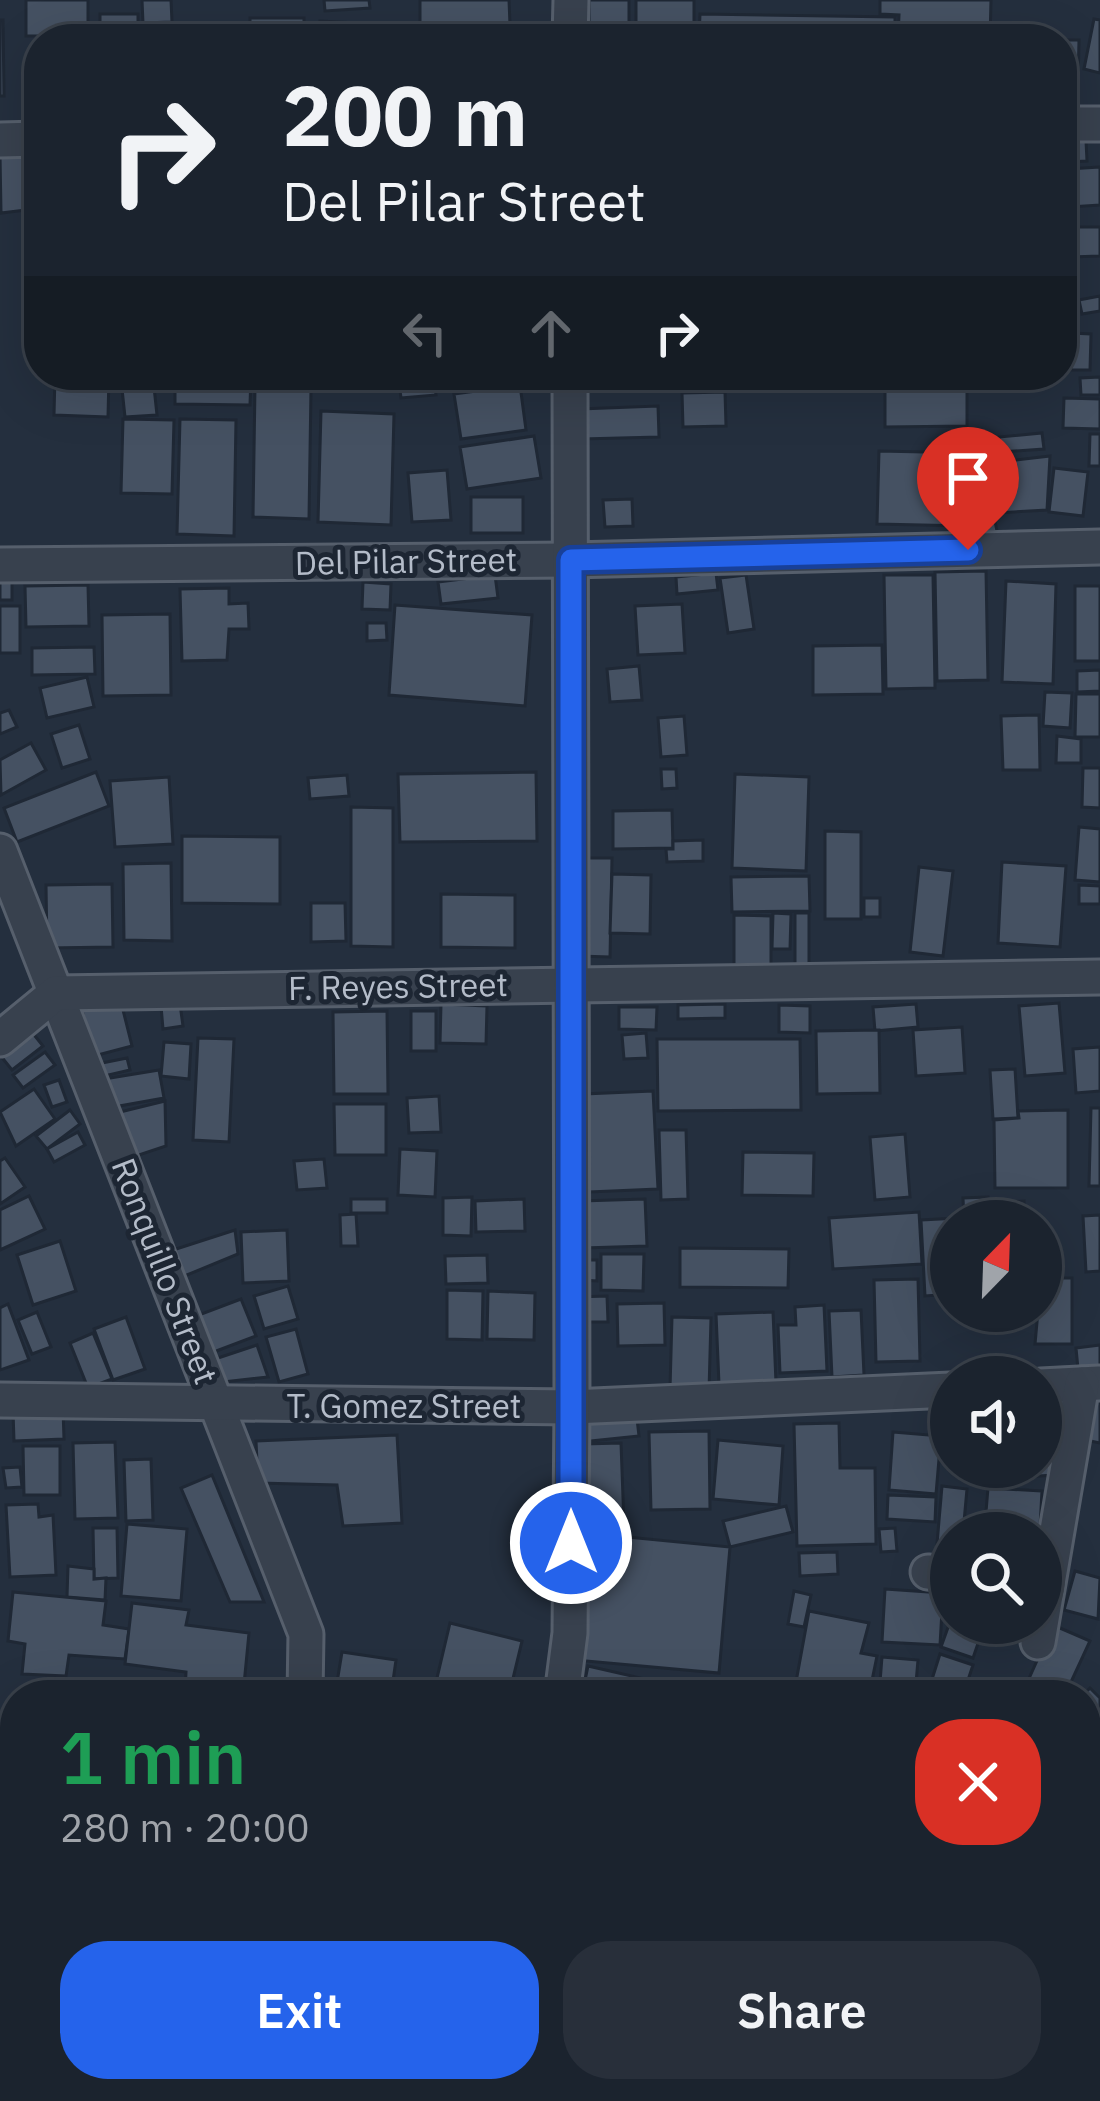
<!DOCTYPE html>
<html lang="en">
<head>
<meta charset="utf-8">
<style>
  body { margin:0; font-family:"IBM Plex Sans",sans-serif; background:#282f3a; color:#f1f3f6; height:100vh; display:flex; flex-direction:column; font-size:45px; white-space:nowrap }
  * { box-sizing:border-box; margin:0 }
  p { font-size:39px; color:#a0a4aa }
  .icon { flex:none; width:66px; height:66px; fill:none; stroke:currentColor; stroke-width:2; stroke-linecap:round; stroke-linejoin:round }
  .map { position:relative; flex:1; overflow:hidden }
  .drawer { position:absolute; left:0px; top:1680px; width:1101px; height:423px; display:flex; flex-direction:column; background:#1b232e; border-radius:48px 48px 0 0; box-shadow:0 12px 48px #0002,0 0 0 3px #39404a }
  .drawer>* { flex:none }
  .guide { position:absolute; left:24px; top:24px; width:1053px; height:366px; border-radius:48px; box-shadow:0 12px 48px #0002,0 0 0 3px #39404a; background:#1b232e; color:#f1f3f6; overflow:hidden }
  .needle { width:78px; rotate:23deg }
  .controls { position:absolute; left:930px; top:1200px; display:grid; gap:24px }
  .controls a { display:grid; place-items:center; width:132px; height:132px; border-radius:50%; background:#1b232e; box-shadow:0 12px 48px #0002,0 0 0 3px #39404a; font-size:60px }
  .pin { position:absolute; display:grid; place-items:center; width:102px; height:102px; color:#fff; margin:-123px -51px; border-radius:50% 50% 50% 0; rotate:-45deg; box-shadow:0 0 12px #0007 }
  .pin .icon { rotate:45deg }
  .me { position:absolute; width:132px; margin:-66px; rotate:0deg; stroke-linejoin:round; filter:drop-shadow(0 0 9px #0008) }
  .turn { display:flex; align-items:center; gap:42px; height:252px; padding:0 60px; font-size:54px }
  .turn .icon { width:156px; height:156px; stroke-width:2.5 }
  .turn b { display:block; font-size:84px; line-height:102px }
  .lanes { display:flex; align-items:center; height:114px; padding:0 60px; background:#0003; justify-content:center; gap:60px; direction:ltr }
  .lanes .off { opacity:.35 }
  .round { display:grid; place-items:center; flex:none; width:126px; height:126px; border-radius:48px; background:#282f3a }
  .head { display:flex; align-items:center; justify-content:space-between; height:204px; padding:0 60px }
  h1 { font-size:72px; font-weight:600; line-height:90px; color:#1e9e55 }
  .button { display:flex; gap:24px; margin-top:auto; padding:24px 60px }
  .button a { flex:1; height:138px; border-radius:48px; background:#2563eb; color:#fff; font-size:48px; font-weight:600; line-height:138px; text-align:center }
  .button a+a { background:#282f3a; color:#f1f3f6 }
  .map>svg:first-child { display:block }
  .building { fill:#455162; stroke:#1f2835; stroke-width:3 }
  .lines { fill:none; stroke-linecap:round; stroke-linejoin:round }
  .minor-casing { stroke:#565f6c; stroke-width:39 }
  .minor { stroke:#38414e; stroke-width:33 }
  .route-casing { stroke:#184099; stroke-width:30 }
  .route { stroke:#2563eb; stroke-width:21 }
  .labels { text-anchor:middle; stroke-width:10; stroke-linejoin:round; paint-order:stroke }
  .street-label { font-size:33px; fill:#b4bcc9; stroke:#1d2633 }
</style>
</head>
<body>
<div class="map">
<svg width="1100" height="2101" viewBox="0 0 1100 2101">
  <rect width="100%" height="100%" fill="#242f3e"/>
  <g class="building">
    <rect x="26" y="0" width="62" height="36"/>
    <polygon points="142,0 171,0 172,22 143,23"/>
    <polygon points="324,0 369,0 370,8 325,11"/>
    <polygon points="420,0 509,0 510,25 420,26"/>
    <rect x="589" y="0" width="40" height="39"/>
    <rect x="636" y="0" width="58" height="39"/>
    <polygon points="880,0 991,0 990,39 898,39 899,15 880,14"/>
    <rect x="100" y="14" width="38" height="25"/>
    <polygon points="700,14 895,17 895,39 699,39"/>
    <rect x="250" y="18" width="54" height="21"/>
    <polygon points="1094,19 1100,20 1100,73 1084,69"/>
    <polygon points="0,20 3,20 4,96 0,96"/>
    <polygon points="320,21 372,24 372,39 318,39"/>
    <polygon points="518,36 518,39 398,39"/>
    <polygon points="1062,40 1079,40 1078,84 1062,84"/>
    <polygon points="1086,141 1087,161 1068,162 1067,142"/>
    <polygon points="28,152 34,209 1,213 0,155"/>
    <polygon points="1100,167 1100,205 1070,207 1068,169"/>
    <polygon points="1070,227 1100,227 1100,256 1070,257"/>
    <polygon points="29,241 39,241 39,353 34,354"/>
    <polygon points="1100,296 1100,311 1082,314 1079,300"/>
    <polygon points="1071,333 1091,334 1090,370 1071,370"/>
    <polygon points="55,375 109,375 108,417 54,415"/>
    <polygon points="175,375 251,375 250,405 175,404"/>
    <polygon points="257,375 343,375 343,376 258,385"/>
    <polygon points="398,375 434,375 436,395 401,398"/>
    <polygon points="469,375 518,375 518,378 470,380"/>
    <polygon points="1100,377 1100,395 1081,395 1080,378"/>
    <polygon points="885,378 967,378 967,426 885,427"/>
    <polygon points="520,385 526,430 461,439 454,394"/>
    <polygon points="255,386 311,388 309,519 253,517"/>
    <polygon points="154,387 157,415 125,417 122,389"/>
    <polygon points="725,392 726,426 683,427 682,393"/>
    <polygon points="1064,398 1100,399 1100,429 1063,428"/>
    <polygon points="658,406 659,437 581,439 580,409"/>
    <polygon points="321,411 394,414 391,525 318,522"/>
    <polygon points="123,419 174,420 172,494 121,493"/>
    <polygon points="180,419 236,420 234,536 177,534"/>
    <polygon points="1042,433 1044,449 1000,452 999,437"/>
    <polygon points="1090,434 1100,434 1100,466 1089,466"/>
    <polygon points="534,436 541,478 467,489 460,447"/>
    <polygon points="879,451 970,453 968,526 877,524"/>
    <polygon points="1050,456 1047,510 996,513 981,464"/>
    <polygon points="1054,468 1088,472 1083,516 1049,512"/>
    <polygon points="447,470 451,520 412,522 408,473"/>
    <rect x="471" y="497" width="52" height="36"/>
    <polygon points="632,499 633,526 605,527 603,500"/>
    <polygon points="993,512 997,531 977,535 973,516"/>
    <polygon points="986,571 988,680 937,681 935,572"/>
    <polygon points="716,573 718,590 677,594 676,577"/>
    <polygon points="495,575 498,598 441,604 438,582"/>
    <polygon points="746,575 754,629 728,633 720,578"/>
    <polygon points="884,575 933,575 935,688 886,689"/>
    <rect x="0" y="581" width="12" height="19"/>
    <polygon points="1006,581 1056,584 1053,684 1002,682"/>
    <polygon points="363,582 391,584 390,610 362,609"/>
    <polygon points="88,585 89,626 26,627 25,586"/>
    <rect x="1075" y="586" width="25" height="75"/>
    <polygon points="229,588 229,604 248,603 249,629 229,629 227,660 182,661 180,589"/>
    <polygon points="682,604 685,653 638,655 635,606"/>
    <polygon points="395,605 532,615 525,706 389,695"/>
    <rect x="0" y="606" width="20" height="47"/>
    <polygon points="170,614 171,695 103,696 102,615"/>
    <polygon points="367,623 386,623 387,640 367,641"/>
    <polygon points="882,645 883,694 813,695 813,646"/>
    <polygon points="94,647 95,674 32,675 32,648"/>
    <polygon points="639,666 642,700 610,702 607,669"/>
    <polygon points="1100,670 1100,691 1077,692 1077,671"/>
    <polygon points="87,677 94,707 47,718 40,688"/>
    <polygon points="1045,692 1072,693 1070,728 1043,726"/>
    <polygon points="1076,694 1100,694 1100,737 1075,737"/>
    <polygon points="9,710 17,727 0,734 0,713"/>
    <polygon points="1039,715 1040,770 1003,770 1001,716"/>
    <polygon points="684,716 687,755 661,757 658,718"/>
    <polygon points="79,725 90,759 62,768 51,734"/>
    <polygon points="1057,736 1081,739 1081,763 1056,763"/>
    <polygon points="31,743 46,770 1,795 0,760"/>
    <polygon points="1083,768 1100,768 1100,808 1082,807"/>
    <polygon points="661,769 676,769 677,788 662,789"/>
    <polygon points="96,772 109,806 17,842 4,808"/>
    <polygon points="536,772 537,841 400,842 398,774"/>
    <polygon points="735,774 809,777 806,871 732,868"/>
    <polygon points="347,775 349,796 310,799 308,778"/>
    <polygon points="169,777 173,844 115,847 110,781"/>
    <polygon points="351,807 393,808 393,947 351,946"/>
    <polygon points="672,810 673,848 613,849 613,811"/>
    <polygon points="1079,827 1100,829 1100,882 1075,880"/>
    <polygon points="825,831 861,832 861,919 825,919"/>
    <polygon points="182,836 280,837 280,904 182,903"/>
    <polygon points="703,840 703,861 667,862 666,849 673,849 673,841"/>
    <polygon points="580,858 612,858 610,957 579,956"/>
    <polygon points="1002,862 1066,866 1060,947 998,943"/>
    <polygon points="171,863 172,941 124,940 123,864"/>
    <polygon points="919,867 953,871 943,956 910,952"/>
    <polygon points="612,874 651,875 650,934 610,933"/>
    <polygon points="809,876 810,911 732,912 731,877"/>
    <polygon points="112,884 113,947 47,948 46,885"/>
    <polygon points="1079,885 1100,886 1100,904 1079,904"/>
    <polygon points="441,894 515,895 515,948 441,947"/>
    <rect x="864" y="898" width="16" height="19"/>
    <polygon points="311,903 345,903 346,941 311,942"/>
    <polygon points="773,913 791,914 790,949 772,949"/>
    <polygon points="795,913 809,913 809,966 795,965"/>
    <polygon points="734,915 771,916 771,965 734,965"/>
    <polygon points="119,994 132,1046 94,1056 80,1003"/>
    <polygon points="1059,1003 1065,1073 1025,1076 1019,1006"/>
    <polygon points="180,1004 183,1026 163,1029 161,1006"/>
    <polygon points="441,1004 487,1006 486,1044 440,1043"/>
    <polygon points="725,1004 725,1018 678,1019 678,1005"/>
    <polygon points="916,1004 918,1027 875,1031 873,1007"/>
    <polygon points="779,1005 810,1006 810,1033 779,1032"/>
    <polygon points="619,1007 657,1007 656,1030 619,1029"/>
    <polygon points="387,1011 388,1094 334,1094 333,1012"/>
    <rect x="411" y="1011" width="25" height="40"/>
    <polygon points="962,1027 965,1073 916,1076 913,1030"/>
    <polygon points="879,1030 880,1093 817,1094 816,1031"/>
    <polygon points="31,1031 43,1046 12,1070 0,1055"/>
    <polygon points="646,1033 648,1058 624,1059 622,1035"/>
    <polygon points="198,1038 234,1039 229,1142 193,1140"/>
    <polygon points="657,1039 800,1039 801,1110 658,1111"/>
    <polygon points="164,1042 191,1044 189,1079 161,1076"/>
    <polygon points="1100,1047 1100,1091 1076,1093 1073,1049"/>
    <polygon points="45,1052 55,1065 23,1088 13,1075"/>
    <polygon points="127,1058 130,1070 100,1077 97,1064"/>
    <polygon points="1015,1069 1018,1118 993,1119 990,1070"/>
    <polygon points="159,1070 164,1098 108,1108 104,1079"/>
    <polygon points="59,1080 67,1102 52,1107 44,1085"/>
    <polygon points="34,1089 55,1119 16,1146 0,1112"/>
    <polygon points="653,1091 658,1189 589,1192 584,1094"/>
    <polygon points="439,1096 441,1132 409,1133 407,1098"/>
    <polygon points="165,1101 166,1146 136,1156 116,1113"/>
    <polygon points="334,1104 386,1104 386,1155 335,1155"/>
    <polygon points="1091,1108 1100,1108 1100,1186 1089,1186"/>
    <polygon points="70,1110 80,1124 47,1149 36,1136"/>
    <polygon points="1068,1110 1068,1188 995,1188 994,1120 1019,1118 1018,1111"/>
    <polygon points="659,1130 686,1130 688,1199 661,1200"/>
    <polygon points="78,1132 85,1145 54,1162 47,1149"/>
    <polygon points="905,1134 910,1197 875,1200 870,1137"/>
    <polygon points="400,1149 437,1151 435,1197 398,1195"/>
    <polygon points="743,1152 814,1153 813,1196 742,1195"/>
    <polygon points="5,1158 25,1187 0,1204 0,1161"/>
    <polygon points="324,1159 327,1188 297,1190 294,1161"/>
    <polygon points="29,1196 45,1229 0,1250 0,1210"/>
    <polygon points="472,1197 471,1236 443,1235 443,1198"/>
    <polygon points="988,1197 989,1221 964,1221 963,1198"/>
    <rect x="351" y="1199" width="36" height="14"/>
    <polygon points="524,1199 525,1231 476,1232 475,1201"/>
    <polygon points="645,1199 647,1246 583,1248 581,1201"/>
    <polygon points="1024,1201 1025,1221 991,1221 990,1203"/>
    <polygon points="919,1212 922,1264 833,1269 829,1218"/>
    <polygon points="356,1214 358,1246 341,1246 340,1215"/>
    <polygon points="1100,1215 1100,1271 1086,1272 1083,1216"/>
    <polygon points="959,1218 951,1221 951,1294 925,1296 921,1220"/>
    <polygon points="235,1230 238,1254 182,1277 173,1250"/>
    <polygon points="287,1230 289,1281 243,1283 241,1232"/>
    <polygon points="60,1241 76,1291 33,1305 17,1255"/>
    <polygon points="680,1248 789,1249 788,1288 680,1287"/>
    <polygon points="601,1254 644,1254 643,1291 601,1290"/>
    <polygon points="487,1255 488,1283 446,1284 445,1256"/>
    <polygon points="584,1260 597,1260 597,1281 583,1280"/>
    <polygon points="1041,1278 1072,1278 1072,1344 1035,1344"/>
    <polygon points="918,1279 920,1361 876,1362 874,1280"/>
    <polygon points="288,1286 298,1319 264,1329 254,1296"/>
    <polygon points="447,1290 483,1291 482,1340 447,1339"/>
    <polygon points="488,1291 535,1293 534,1340 487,1339"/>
    <polygon points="607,1296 608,1322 576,1322 575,1297"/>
    <polygon points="241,1299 256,1336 211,1353 196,1316"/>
    <polygon points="664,1303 665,1345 618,1346 617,1304"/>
    <polygon points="8,1304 29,1360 0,1370 0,1308"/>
    <polygon points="824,1305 827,1371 780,1373 778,1325 796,1325 795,1307"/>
    <polygon points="861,1310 864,1375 832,1377 829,1311"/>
    <polygon points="37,1312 51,1347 32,1354 18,1320"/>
    <polygon points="773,1312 776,1383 719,1384 716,1314"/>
    <polygon points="126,1317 145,1369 113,1380 94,1329"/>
    <polygon points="672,1317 711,1318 709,1391 670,1389"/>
    <polygon points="296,1329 308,1374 279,1382 266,1337"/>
    <polygon points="93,1333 112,1379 88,1388 70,1343"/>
    <polygon points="257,1345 268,1377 223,1382 215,1359"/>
    <polygon points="1100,1345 1100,1367 1078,1369 1076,1348"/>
    <polygon points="1090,1399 1100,1402 1100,1443 1081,1439"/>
    <polygon points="63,1409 64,1439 14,1441 13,1411"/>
    <polygon points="636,1410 639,1436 581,1442 578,1416"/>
    <polygon points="839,1423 840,1468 875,1468 876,1544 797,1546 794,1424"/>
    <polygon points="1041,1423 1050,1423 1054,1475 975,1480 974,1467 1041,1467"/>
    <polygon points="709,1431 710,1509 651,1510 649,1432"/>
    <polygon points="893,1432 941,1436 936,1494 889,1490"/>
    <polygon points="397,1435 402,1523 343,1526 337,1485 258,1483 256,1441"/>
    <polygon points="718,1440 783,1446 779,1505 713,1499"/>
    <polygon points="115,1442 118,1518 75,1519 73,1443"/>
    <polygon points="621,1443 624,1525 587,1526 583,1444"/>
    <polygon points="23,1446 60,1446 60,1495 24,1495"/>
    <polygon points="151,1459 153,1520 126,1521 124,1460"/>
    <polygon points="20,1467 22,1487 6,1488 3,1468"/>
    <polygon points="212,1475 264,1602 230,1602 181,1488"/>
    <polygon points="942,1486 967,1489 963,1533 951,1533 951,1569 935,1567"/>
    <polygon points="988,1488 1042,1491 1040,1527 985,1524"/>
    <polygon points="888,1495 936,1497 935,1522 887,1519"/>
    <polygon points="38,1504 39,1517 53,1515 56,1575 10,1577 6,1505"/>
    <polygon points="786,1506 793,1532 730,1547 723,1521"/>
    <polygon points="127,1524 187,1529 181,1601 121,1596"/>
    <polygon points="93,1528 117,1528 118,1578 94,1579"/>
    <polygon points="895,1528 897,1551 881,1552 879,1529"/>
    <polygon points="974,1528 1024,1532 1024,1533 973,1533"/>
    <polygon points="586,1533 730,1547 719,1673 575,1660"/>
    <polygon points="837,1552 838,1574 800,1576 799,1553"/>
    <polygon points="68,1566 94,1569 94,1579 106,1578 105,1600 67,1597"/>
    <polygon points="1075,1571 1100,1578 1098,1619 1064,1610"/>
    <polygon points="885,1589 943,1593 940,1645 882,1642"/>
    <polygon points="794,1591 811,1595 804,1627 788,1624"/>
    <polygon points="13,1592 106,1601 103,1625 129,1629 125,1659 69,1655 66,1676 22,1674 25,1644 8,1641"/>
    <polygon points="132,1603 189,1610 186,1625 249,1633 243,1695 185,1693 186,1672 125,1664"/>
    <polygon points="809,1611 869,1623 861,1653 877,1656 869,1695 796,1682"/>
    <polygon points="951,1619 951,1623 985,1623 973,1658 941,1647"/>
    <polygon points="450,1623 522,1641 509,1695 433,1695"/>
    <polygon points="988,1623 1023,1623 1020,1636 987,1629"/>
    <polygon points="1053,1625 1090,1641 1065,1695 1027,1683"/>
    <polygon points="342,1652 396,1660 391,1695 335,1695"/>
    <polygon points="940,1654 973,1665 963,1695 927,1695"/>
    <polygon points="882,1657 918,1660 915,1695 879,1695"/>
    <polygon points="588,1666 645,1679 641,1695 582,1695"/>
    <polygon points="654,1682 696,1694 696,1695 651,1695"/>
    <polygon points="1090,1688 1100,1698 1100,1715 1083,1695"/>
    <polygon points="1086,1715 1100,1731 1100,1786 1086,1799"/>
    <polygon points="1,1894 15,1905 15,1954 0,1942"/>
    <polygon points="0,1958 15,1981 15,2000 0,2010"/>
    <polygon points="1086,1978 1100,1995 1100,2042 1090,2050"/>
    <polygon points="15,2029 15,2088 49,2088 7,2101 0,2086 0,2036"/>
    <polygon points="207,2088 238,2088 259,2097 202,2101"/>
    <polygon points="279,2088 317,2088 312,2101"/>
    <polygon points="344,2088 428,2088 423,2101 339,2101"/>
    <polygon points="484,2088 548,2088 563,2093 561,2101 480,2101"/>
    <polygon points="600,2088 635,2088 630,2100"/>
    <polygon points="640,2088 684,2088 681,2101 637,2101"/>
    <polygon points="753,2088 766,2088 801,2101 748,2101"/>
    <polygon points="806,2088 863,2088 859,2101"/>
    <polygon points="905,2088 938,2088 921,2101"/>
    <polygon points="947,2088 962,2088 973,2101 931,2101"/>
    <polygon points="967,2088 1030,2088 1038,2098 977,2101"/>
    <polygon points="184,2089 194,2101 170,2101"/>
  </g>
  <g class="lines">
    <g class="minor-casing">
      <g id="minor">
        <polyline points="570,39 571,0"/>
        <polyline points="1062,124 1100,124"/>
        <polyline points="0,140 39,139"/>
        <polyline points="0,565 571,560 1100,547"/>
        <polyline points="0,851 306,1634 305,1695"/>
        <polyline points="0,1039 56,993 1100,977"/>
        <polyline points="1041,1386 1099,1383"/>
        <polyline points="0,1400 572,1407 951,1390"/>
        <polyline points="928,1572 951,1574"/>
        <polyline points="1038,1642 1082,1384"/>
        <polyline points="562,1695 570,1633 572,1407 570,375"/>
        <polyline points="0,1733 15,1734"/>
        <polyline points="1086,1840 1100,1828"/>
        <polyline points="0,1851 15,1823"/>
        <polyline points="145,2101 160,2088"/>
        <polyline points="458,2101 461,2088"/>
        <polyline points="714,2101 717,2088"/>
        <polyline points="1081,2101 1100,2084"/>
      </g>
    </g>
    <use href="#minor" class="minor"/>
  </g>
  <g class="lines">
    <g class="route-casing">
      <polyline id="route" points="571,1543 571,560 968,550"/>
    </g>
    <use href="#route" class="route"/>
  </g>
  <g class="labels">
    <g class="street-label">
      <text transform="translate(406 561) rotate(-1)" y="12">Del Pilar Street</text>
      <text transform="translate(398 986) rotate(-1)" y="12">F. Reyes Street</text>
      <text transform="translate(165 1271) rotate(69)" y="12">Ronquillo Street</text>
      <text x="404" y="1418">T. Gomez Street</text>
    </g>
  </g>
</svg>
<div class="controls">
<a><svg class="needle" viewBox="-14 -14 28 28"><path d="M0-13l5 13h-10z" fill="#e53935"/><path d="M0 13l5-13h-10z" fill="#a0a4aa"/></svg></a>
<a><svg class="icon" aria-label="sound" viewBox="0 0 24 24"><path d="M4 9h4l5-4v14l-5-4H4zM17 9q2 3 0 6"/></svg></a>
<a><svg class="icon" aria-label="search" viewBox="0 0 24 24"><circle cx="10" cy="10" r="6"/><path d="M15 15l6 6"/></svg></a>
</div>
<div class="pin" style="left:968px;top:550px;background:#d93025"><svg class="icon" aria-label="arrive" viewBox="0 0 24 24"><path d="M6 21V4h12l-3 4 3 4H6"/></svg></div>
<svg class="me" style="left:571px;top:1543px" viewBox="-20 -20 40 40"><circle r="17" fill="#2563eb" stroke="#fff" stroke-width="3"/><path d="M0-11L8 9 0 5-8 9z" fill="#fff"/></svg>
<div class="guide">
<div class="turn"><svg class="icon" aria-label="right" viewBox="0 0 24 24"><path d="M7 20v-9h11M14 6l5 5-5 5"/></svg><div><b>200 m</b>Del Pilar Street</div></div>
<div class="lanes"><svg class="icon off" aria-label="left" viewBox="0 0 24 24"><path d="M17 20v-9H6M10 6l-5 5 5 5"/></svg><svg class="icon off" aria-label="ahead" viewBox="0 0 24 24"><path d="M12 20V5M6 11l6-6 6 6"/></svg><svg class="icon" aria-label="right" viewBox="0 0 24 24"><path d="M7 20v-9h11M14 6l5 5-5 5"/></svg></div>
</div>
<section class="drawer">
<div class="head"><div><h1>1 min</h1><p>280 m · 20:00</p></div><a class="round" style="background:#d93025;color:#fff"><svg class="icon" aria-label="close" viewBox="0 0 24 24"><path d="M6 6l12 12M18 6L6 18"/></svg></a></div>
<div class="button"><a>Exit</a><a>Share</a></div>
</section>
</div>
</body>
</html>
